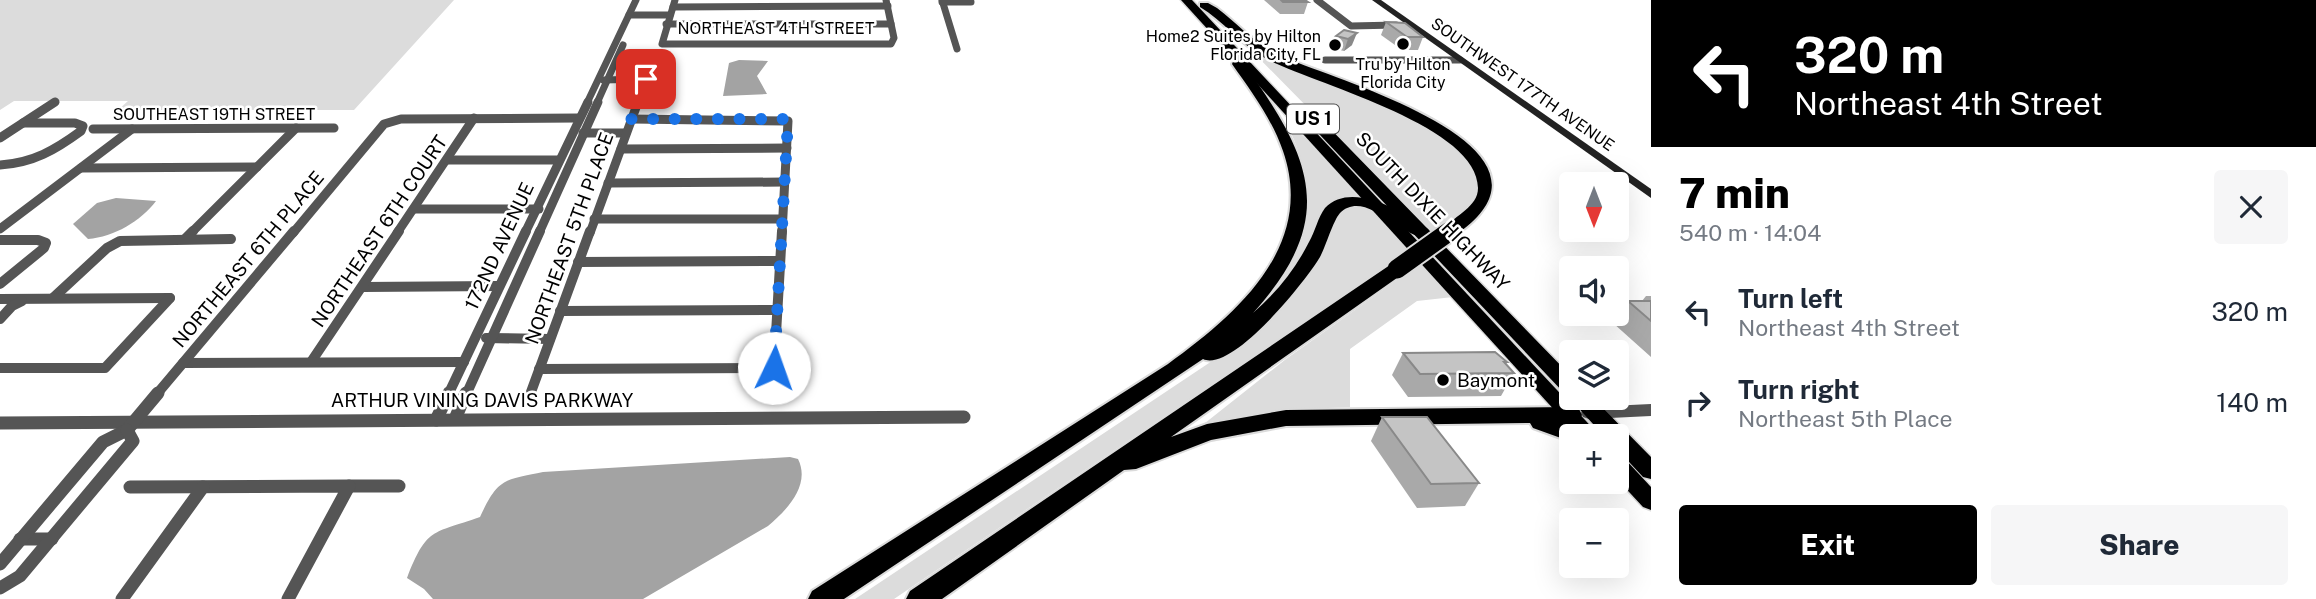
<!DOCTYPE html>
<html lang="en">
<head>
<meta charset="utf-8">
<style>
  body { margin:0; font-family:"Public Sans",sans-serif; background:#f6f6f7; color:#1f2937; height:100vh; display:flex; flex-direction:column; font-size:26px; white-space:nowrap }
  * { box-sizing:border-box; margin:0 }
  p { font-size:23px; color:#747a83 }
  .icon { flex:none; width:38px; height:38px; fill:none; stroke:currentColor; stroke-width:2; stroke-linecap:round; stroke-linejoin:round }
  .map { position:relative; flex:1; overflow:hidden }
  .sheet { display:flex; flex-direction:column; background:#fff; width:665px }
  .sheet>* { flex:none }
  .top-card { background:#000; color:#fff; overflow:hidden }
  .needle { width:46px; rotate:180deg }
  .tools { position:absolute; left:1559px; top:172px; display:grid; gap:14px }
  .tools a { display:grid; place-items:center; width:70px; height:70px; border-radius:7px; background:#fff; box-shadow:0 7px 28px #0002; font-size:35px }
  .pin { position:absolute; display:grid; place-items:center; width:60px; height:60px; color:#fff; margin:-30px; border-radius:14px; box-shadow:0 4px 10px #0006 }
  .me { position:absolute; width:77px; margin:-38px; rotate:3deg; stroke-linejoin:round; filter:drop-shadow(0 0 5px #0008) }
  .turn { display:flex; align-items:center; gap:24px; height:147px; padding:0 28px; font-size:32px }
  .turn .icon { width:91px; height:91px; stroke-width:2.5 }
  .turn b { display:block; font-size:49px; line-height:60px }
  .round { display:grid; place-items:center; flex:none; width:74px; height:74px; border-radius:7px; background:#f6f6f7 }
  .headline { display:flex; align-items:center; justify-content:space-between; height:119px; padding:0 28px }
  h1 { font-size:42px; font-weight:800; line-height:52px; color:#000 }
  .button { display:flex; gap:14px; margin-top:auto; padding:14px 28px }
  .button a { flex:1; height:80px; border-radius:7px; background:#000; color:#fff; font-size:28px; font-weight:800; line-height:80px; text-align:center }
  .button a+a { background:#f6f6f7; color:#1f2937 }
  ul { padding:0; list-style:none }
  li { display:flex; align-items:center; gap:21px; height:91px; padding:0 28px }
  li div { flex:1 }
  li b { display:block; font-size:26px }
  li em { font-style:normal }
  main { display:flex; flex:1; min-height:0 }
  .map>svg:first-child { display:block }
  .green { fill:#dcdcdc }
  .water { fill:#a3a3a3 }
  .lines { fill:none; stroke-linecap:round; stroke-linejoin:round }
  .trunk-casing { stroke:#dbdbdb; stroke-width:3 }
  .motorway-casing { stroke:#dbdbdb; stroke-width:4 }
  .minor-far3 { stroke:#555; stroke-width:7 }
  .minor-far2 { stroke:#555; stroke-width:9 }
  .minor-far1 { stroke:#555; stroke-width:10 }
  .minor { stroke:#555; stroke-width:13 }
  .tertiary { fill:#555; fill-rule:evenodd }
  .secondary { fill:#222; fill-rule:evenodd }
  .trunk { fill:#000; fill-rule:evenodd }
  .motorway { fill:#000; fill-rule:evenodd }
  .motorway-bridge-far1-casing { stroke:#dbdbdb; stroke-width:18; stroke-linecap:butt }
  .motorway-bridge-casing { stroke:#dbdbdb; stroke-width:23; stroke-linecap:butt }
  .motorway-bridge-far1 { stroke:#000; stroke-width:16 }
  .motorway-bridge { stroke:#000; stroke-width:19 }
  .wall { fill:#a9a9a9 }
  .shaded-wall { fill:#898989 }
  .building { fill:#c4c4c4; stroke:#898989; stroke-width:2 }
  .route { stroke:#1a73e8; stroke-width:12; stroke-dasharray:0 21.6 }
  .poi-dot { fill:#000; stroke:#fff; stroke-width:2.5 }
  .labels { text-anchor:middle; stroke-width:5; stroke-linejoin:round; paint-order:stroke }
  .far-street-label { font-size:16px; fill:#000; stroke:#fff }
  .far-poi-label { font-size:16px; fill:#000; stroke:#fff; text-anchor:end }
  .shield { fill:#fff; stroke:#4c4c4c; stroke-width:2 }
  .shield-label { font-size:18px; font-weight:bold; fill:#000 }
  .street-label { font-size:19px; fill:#000; stroke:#fff }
  .poi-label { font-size:19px; fill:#000; stroke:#fff; text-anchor:start }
</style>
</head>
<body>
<main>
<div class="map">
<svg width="1651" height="599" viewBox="0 0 1651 599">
  <rect width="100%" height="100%" fill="#fff"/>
  <g class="green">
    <polygon points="0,0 454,0 354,110 118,110 128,101 14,101 0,110"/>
    <path d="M1249,48L1398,109L1463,150L1480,181C1475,207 1454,220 1433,235Z"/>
    <path d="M1286,122L1305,138L1363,202L1346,201L1262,310L1258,308C1312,245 1323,198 1286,122Z"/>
    <polygon points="1349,207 1369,207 1409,251 894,599 855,599 1227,351 1249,333 1336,213"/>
    <polygon points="1421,263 1453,297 1417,301 1350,349 1350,407 1284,410 1200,427 1286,359"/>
  </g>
  <g class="water">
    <polygon points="739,60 768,61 757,76 767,94 723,96 729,63"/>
    <path d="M116,198L156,201C141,221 114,237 88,239L73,224L97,203Z"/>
    <path d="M790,457L798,459C811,485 787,510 768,526L643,599H433L424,589L407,578C427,527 432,534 480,517C498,478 504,480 543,472Z"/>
  </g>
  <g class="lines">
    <g class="trunk-casing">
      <g id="trunk">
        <polygon points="1181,0 1192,0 1600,436 1578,436"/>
        <polygon points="1308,110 1313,111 1572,377 1572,397 1592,397 1651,457 1651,479 1643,477 1617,449 1617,436 1604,436 1573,402 1570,397 1571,395 1565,394 1303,117 1302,114"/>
        <polygon points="1617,457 1625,459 1651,487 1651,510 1643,507 1617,479"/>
      </g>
    </g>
    <g class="motorway-casing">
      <g id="motorway">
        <path d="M1200,3H1208L1217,8C1237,23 1254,43 1276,54C1330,79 1579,145 1460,232H1448L1445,228C1455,215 1478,207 1478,188C1478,124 1309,83 1263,57C1240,43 1223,21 1200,7Z"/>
        <path d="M1240,54L1246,58L1244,64C1312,158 1339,218 1253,313C1276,293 1295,270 1309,242C1315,232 1318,217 1325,208C1352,180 1405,213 1428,229L1431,233L1428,237C1405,242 1366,187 1340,213C1333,221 1326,246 1320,257C1306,281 1232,373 1203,359L844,599H808L812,591L1168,364C1237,314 1316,246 1283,151C1272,119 1251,91 1232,64L1236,55Z"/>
        <polygon points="1397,263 1406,269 1404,273 1171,437 1207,424 1286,410 1571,407 1579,409 1582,415 1579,421 1567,423 1587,430 1590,436 1572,436 1572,442 1533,428 1530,423 1286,426 1211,440 1136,469 1124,470 942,599 906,599 910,591 1390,265"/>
      </g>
    </g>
    <g class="minor-far3">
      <polyline points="675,0 662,44 891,44 894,38 886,0"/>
      <polyline points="942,0 957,49"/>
      <polyline points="1317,0 1351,26 1396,25"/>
      <polyline points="942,2 971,2"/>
      <polyline points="673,7 888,6"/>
      <polyline points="629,15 670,15"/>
      <polyline points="666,24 891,24"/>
      <polyline points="1325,60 1460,60"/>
      <polyline points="603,80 646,79"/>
      <polyline points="53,103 55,102"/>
      <polyline points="587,103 636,0"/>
      <polyline points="597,103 623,45"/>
      <polyline points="637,103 654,57"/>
    </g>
    <g class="minor-far2">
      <polyline points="631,119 788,121 782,233"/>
      <polyline points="93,129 334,128"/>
      <polyline points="583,133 626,133"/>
      <polyline points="0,138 55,102"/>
      <polyline points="621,149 787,148"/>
      <polyline points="447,160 559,160"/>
      <path d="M0,165C33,163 55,150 81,131L83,126L75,123H23"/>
      <polyline points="81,168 257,167"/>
      <polyline points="608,183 785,182"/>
      <polyline points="415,209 539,209"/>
      <polyline points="594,219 782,219"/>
      <polyline points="0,229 132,129"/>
      <polyline points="191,233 296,128"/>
      <polyline points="293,233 384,124 401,119 578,118"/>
      <polyline points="397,233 474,118"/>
      <polyline points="525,233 588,102"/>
      <polyline points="539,233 598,102"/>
      <polyline points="590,233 638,102"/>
    </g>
    <g class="minor-far1">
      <polyline points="185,239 193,231"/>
      <polyline points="0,240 38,240 46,243 44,248 0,284"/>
      <polyline points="578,262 780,261"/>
      <polyline points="363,287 499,286"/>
      <polyline points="53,298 107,248 120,241 231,239"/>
      <polyline points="0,299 170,298"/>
      <polyline points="560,311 777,310"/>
      <polyline points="0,319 12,306 22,301"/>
      <polyline points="486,338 550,339"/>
      <polyline points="311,362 399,231"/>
      <polyline points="183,363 464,362"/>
      <polyline points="0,368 105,368 170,298"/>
      <polyline points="539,369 774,368 782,231"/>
      <polyline points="531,392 590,231"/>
      <polyline points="156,395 294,231"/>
      <polyline points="448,395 526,231"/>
      <polyline points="466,395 540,231"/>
    </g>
    <g class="minor">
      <polyline points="455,419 466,393"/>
      <polyline points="436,420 449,393"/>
      <polyline points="0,423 964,417"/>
      <polyline points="349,486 399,486"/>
      <polyline points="130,487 349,486 288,599"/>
      <polyline points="20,539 52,539"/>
      <polyline points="0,564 103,442 127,430 158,393"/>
      <polyline points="0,588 20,576 133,441 127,430"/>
      <polyline points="122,599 203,487"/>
    </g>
    <polygon class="tertiary" points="1651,404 1651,416 1589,419 1583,417 1581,413 1583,409 1589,407"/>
    <polygon class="secondary" points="1372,0 1381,0 1651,189 1651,198"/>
    <use href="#trunk" class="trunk"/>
    <use href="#motorway" class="motorway"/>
    <g class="motorway-bridge-far1-casing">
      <polyline id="motorway-bridge-far1" points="1448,233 1454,228"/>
    </g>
    <g class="motorway-bridge-casing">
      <polyline id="motorway-bridge" points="1397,269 1450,231"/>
    </g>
    <use href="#motorway-bridge-far1" class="motorway-bridge-far1"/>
    <use href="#motorway-bridge" class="motorway-bridge"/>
  </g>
  <g class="wall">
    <polygon points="1264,0 1305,0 1308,2 1304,14 1280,14"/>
    <polygon points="1386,22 1423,37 1418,50 1402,50 1381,35"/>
    <polygon points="1344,30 1352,45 1344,51 1331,48 1336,36"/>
    <polygon points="1646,296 1651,296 1651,357 1613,323 1628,301 1642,301"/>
    <polygon points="1403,353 1507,362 1506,364 1514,373 1501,396 1408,397 1392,375"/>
    <polygon points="1382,417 1479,483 1465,506 1417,508 1371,441"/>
  </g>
  <polygon class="shaded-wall" points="1357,33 1352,45 1344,51 1348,39"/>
  <g class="building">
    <polygon points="1281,0 1305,0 1308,2 1283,2"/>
    <polygon points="1386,22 1405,23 1423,37 1407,37"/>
    <polygon points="1344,30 1357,33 1348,39 1336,36"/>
    <polygon points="1628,301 1651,301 1651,321"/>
    <polygon points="1495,352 1507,362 1504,362 1514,373 1420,374 1403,353"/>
    <polygon points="1382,417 1427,417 1479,483 1431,484"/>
  </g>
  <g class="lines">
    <polyline class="route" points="646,79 631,119 783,119 788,121 774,368"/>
  </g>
  <g class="poi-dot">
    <circle cx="1403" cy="44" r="7"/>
    <circle cx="1335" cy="45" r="7"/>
    <circle cx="1443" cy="380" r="7"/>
  </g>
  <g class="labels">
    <g class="far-street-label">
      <text x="776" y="34">NORTHEAST 4TH STREET</text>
      <text transform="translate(1523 84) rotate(35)" y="6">SOUTHWEST 177TH AVENUE</text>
      <text x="214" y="120">SOUTHEAST 19TH STREET</text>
    </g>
    <g class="far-poi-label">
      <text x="1321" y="42">Home2 Suites by Hilton<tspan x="1321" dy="18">Florida City, FL</tspan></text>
      <text x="1403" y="70" text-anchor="middle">Tru by Hilton<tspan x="1403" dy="18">Florida City</tspan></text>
    </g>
    <rect class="shield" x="1287" y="104.5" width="52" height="29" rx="5"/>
    <g class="shield-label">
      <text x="1313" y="125">US 1</text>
    </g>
    <g class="street-label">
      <text transform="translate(1433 211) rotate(46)" y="7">SOUTH DIXIE HIGHWAY</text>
      <text transform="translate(379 231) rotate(-56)" y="7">NORTHEAST 6TH COURT</text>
      <text transform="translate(569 238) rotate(-70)" y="7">NORTHEAST 5TH PLACE</text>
      <text transform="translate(499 246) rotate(-65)" y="7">172ND AVENUE</text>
      <text transform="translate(248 259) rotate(-50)" y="7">NORTHEAST 6TH PLACE</text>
      <text x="482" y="407">ARTHUR VINING DAVIS PARKWAY</text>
    </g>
    <g class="poi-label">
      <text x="1457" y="387">Baymont</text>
    </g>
  </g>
</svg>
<div class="tools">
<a><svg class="needle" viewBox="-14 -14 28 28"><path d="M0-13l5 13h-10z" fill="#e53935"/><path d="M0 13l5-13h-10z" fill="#747a83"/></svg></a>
<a><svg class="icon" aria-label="sound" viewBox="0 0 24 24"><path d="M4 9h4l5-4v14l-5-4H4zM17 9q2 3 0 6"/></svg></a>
<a><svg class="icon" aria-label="layers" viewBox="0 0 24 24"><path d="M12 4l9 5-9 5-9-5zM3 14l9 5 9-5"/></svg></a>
<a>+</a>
<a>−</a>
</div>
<div class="pin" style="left:646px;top:79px;background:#d93025"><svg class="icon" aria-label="arrive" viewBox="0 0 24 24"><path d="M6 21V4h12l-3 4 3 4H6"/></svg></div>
<svg class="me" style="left:774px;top:368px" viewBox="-20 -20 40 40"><circle r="19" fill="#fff"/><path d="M0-13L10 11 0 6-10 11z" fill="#1a73e8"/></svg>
</div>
<section class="sheet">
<div class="top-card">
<div class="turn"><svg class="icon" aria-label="left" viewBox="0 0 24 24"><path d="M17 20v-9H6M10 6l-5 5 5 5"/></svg><div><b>320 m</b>Northeast 4th Street</div></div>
</div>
<div class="headline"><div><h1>7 min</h1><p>540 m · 14:04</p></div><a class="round"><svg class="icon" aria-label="close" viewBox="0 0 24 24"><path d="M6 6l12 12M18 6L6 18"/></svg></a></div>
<ul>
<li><svg class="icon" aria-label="left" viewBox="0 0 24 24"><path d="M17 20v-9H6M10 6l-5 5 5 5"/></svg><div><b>Turn left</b><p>Northeast 4th Street</p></div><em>320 m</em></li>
<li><svg class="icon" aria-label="right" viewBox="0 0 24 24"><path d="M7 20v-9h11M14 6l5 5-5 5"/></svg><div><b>Turn right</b><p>Northeast 5th Place</p></div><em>140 m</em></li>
</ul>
<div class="button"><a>Exit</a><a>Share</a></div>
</section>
</main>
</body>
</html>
